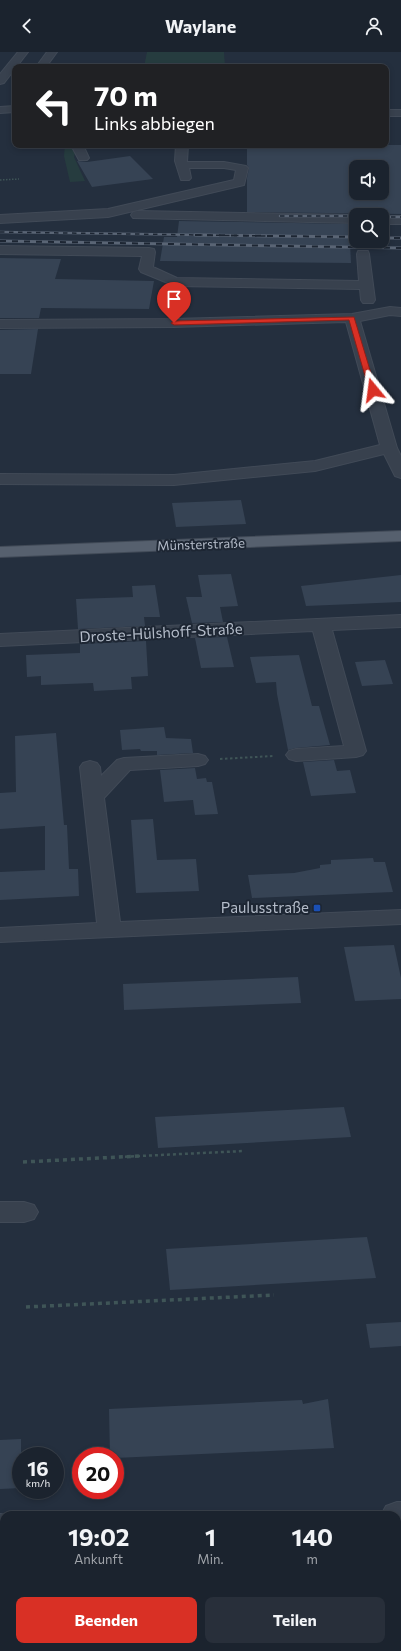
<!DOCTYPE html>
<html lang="de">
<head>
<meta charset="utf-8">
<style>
  body { margin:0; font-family:Commissioner,sans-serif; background:#282f3a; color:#f1f3f6; height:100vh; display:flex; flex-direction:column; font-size:15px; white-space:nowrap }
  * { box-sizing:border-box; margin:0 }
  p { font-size:13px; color:#a0a4aa }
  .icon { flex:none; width:22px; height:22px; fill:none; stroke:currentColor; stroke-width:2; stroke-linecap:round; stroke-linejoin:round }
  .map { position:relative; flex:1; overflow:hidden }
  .side { position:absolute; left:0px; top:1459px; width:401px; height:140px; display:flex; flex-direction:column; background:#1b232e; border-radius:12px 12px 0 0; box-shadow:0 2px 6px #0003,0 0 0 1px #39404a }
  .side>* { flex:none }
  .guide { position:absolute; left:12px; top:12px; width:377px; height:84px; border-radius:8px; box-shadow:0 2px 6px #0003,0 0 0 1px #39404a; background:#202124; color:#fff; overflow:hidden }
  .buttons { position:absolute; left:349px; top:108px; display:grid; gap:8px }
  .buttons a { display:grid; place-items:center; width:40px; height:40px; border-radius:8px; background:#1b232e; box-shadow:0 2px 6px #0003,0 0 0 1px #39404a; font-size:20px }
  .speed { position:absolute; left:12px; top:1395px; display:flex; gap:8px; font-size:20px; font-weight:700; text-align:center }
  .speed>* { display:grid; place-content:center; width:52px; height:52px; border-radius:50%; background:#1b232e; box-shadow:0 2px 6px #0003,0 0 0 1px #39404a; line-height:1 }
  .speed small { font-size:10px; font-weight:400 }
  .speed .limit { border:6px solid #d22; background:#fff; color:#111 }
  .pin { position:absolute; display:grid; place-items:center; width:34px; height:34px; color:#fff; margin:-41px -17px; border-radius:50% 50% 50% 0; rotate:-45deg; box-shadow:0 0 4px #0007 }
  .pin .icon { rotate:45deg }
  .me { position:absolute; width:44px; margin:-22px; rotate:344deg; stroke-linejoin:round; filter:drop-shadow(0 0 3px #0008) }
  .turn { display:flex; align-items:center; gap:14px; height:84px; padding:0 16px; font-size:18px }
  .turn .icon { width:52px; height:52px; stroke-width:2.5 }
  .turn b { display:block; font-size:28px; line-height:34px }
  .eta { display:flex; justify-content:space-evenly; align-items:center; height:68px; text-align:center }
  .eta b { font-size:24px; font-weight:700; line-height:28px }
  .primary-button { display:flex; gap:8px; margin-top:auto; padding:8px 16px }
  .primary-button a { flex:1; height:46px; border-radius:8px; background:#d93025; color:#fff; font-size:16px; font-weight:700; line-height:46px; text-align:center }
  .primary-button a+a { background:#282f3a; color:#f1f3f6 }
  header { display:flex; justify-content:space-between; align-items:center; height:52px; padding:0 16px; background:#1b232e; font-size:18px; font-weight:700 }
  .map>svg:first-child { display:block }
  .green { fill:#263c3f }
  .building { fill:#364354; fill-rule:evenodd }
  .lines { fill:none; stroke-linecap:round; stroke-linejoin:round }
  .minor-casing { stroke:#414a57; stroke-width:2 }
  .major-casing { stroke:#414a57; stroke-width:2 }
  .path-far3 { stroke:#3f5557; stroke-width:1.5; stroke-dasharray:1.5 1.5; stroke-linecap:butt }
  .path-far2 { stroke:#3f5557; stroke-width:2; stroke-dasharray:2.5 2.5; stroke-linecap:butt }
  .path-far1 { stroke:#3f5557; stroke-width:2.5; stroke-dasharray:3 3; stroke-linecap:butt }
  .path { stroke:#3f5557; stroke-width:3.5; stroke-dasharray:4 4; stroke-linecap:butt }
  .minor { fill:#38414e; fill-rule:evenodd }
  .major { fill:#56606e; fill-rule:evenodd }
  .rail-far1-casing { stroke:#5a6575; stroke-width:2.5 }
  .rail-casing { stroke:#5a6575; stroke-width:3 }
  .rail-far1 { stroke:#1d2633; stroke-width:1.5; stroke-dasharray:4.5; stroke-linecap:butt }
  .rail { stroke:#1d2633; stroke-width:2; stroke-dasharray:6; stroke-linecap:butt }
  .route { fill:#d93025; stroke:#8d1f18 }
  .transit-dot { fill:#1a4fb4; stroke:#1d2633; stroke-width:1.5 }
  .labels { text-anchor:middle; stroke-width:4; stroke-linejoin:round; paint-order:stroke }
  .far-street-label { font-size:13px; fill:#b4bcc9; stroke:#1d2633 }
  .street-label { font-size:15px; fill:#b4bcc9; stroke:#1d2633 }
  .poi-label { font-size:15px; fill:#b4bcc9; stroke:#1d2633; text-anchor:end }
</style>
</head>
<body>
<header><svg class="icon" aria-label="back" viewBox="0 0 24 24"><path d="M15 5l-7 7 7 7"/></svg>Waylane<svg class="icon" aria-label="person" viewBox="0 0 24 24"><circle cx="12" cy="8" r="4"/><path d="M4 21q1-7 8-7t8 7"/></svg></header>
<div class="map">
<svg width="401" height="1599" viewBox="0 0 401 1599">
  <rect width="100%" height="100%" fill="#242f3e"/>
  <g class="green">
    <polygon points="147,0 224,0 225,15 144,15"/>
    <polygon points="65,93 73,93 76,97 74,105 85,129 70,130 64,104"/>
  </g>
  <g class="building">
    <path d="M247,93H401V162L247,160V126L249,116L247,113ZM356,115H382V141H356Z"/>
    <polygon points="130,104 153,127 92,135 77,109 87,110"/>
    <polygon points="179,169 349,172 351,211 160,209 164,185 177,185"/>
    <polygon points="0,206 61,207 55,227 154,229 149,257 41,256 39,266 0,266"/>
    <polygon points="38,277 31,322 0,322 0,278"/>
    <polygon points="241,448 246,472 176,475 172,451"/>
    <polygon points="231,522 238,554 220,555 223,570 192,571 186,545 202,545 198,523"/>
    <polygon points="401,523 401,550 306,554 301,534"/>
    <polygon points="155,533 160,565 144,565 145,574 78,577 76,547 133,545 132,534"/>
    <polygon points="227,585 234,615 201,616 195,586"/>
    <polygon points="146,589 148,624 131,625 132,637 94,639 93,631 41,633 41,624 27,625 26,603 80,601 80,592"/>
    <polygon points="299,603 312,654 319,654 330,693 296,696 288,698 277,642 276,630 256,631 250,605"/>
    <polygon points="385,608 393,632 362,634 355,610"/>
    <polygon points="164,675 166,686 191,687 193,701 157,703 157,699 141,699 140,697 122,698 120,678"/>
    <polygon points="56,681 64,773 67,773 69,817 78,817 79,844 0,848 0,820 45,818 45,774 0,777 0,741 16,740 15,684"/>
    <polygon points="334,708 337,719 350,718 356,741 311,744 303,710"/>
    <polygon points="195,716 197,727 206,726 207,730 212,730 218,762 195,763 193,748 164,750 160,718"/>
    <polygon points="153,767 157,808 196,807 199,839 136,841 131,768"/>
    <polygon points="373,806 374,810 385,810 393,840 252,846 248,823 294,821 320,816 320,813 331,812 331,808"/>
    <polygon points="394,893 401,926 401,947 355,949 344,895"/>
    <polygon points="298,925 301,951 124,958 123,932"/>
    <polygon points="344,1055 351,1085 158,1096 155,1065"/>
    <polygon points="367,1185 376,1226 170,1238 166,1197"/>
    <polygon points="401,1270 401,1294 370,1296 366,1272"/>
    <polygon points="328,1347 334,1396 115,1406 115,1404 110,1404 109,1357 302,1348 303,1352"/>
    <polygon points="21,1387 21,1436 0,1437 0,1388"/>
  </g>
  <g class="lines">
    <g class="minor-casing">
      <g id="minor">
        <polygon points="18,0 28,0 4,31 0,32 0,22"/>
        <polygon points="47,0 57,0 46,15 36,15"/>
        <polygon points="15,54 15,60 0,61 0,55"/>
        <rect x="386" y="58" width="15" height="6"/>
        <polygon points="71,93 83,93 89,106 87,108 79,108"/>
        <polygon points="176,93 188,93 187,110 224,110 246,114 248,116 244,133 108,165 0,171 0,163 108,157 234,128 236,118 224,116 189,116 191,126 189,128 181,128 175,109"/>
        <polygon points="137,159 356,163 356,171 133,166 131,163 133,160"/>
        <rect x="382" y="164" width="19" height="8"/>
        <polygon points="0,194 149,196 154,197 155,200 153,215 177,226 359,229 357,202 358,199 368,199 369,202 375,248 373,251 363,251 361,248 360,237 175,234 141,220 139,217 142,204 0,202"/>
        <polygon points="390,255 401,256 401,264 390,263 360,269 397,396 401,404 401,426 395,424 384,402 315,419 174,433 0,432 0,422 174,423 315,409 380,393 346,270 174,275 0,276 0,268 174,267 352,262"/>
        <polygon points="401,563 401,575 332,578 366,699 363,703 356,705 296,709 289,707 286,703 289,699 296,697 344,694 313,579 0,594 0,582"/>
        <polygon points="198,702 205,704 208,708 205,712 198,714 130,718 104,746 120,870 401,858 401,872 0,890 0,876 97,871 80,715 83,711 90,709 97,711 100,715 101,724 117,708 124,706"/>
        <polygon points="0,1150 24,1150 34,1153 38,1160 34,1167 24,1170 0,1170"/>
        <polygon points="397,1450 401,1450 401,1478 397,1478 397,1463 381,1463 386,1454"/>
        <polygon points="0,1462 7,1463 4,1463 4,1490 0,1490"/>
        <rect x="252" y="1595" width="34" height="4"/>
      </g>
    </g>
    <g class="major-casing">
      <polygon id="major" points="401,479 401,489 0,505 0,495"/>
    </g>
    <polyline class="path-far3" points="0,128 19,127"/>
    <polyline class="path-far2" points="220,707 273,704"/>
    <polyline class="path-far1" points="119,1105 244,1099"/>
    <g class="path">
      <polyline points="23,1110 139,1104"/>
      <polyline points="26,1255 274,1243"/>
    </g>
    <use href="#minor" class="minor"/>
    <use href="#major" class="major"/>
    <g class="rail-far1-casing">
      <g id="rail-far1">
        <polyline points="280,164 356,164"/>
        <polyline points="382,165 401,165"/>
        <polyline points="0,180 266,184"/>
      </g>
    </g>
    <g class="rail-casing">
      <g id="rail">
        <polyline points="195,183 356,185"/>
        <polyline points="382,186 401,186"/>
        <polyline points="0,189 401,196"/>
      </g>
    </g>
    <use href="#rail-far1" class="rail-far1"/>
    <use href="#rail" class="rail"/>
  </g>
  <polygon class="route" points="354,265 376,338 375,339 369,338 349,268 174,273 171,271 174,269"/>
  <rect class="transit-dot" x="313" y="852" width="8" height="8" rx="2"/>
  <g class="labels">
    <g class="far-street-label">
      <text transform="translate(201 492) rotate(-2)" y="5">Münsterstraße</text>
    </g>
    <g class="street-label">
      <text transform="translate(161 581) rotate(-3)" y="5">Droste-Hülshoff-Straße</text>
    </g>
    <g class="poi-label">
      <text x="309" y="861">Paulusstraße</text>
    </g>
  </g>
</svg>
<div class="buttons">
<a><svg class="icon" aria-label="sound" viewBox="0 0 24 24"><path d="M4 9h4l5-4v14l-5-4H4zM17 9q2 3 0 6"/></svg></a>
<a><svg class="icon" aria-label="search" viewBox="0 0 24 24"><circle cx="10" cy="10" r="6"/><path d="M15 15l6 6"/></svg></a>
</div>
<div class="speed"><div>16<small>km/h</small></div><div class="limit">20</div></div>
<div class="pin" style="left:174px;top:271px;background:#d93025"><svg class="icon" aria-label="arrive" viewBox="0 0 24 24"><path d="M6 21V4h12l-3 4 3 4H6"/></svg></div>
<svg class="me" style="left:373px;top:338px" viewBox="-20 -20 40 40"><path d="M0-17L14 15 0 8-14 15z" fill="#d93025" stroke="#fff" stroke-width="4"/></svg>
<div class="guide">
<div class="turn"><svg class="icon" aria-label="left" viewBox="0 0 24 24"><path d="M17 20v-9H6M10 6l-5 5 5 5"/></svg><div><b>70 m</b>Links abbiegen</div></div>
</div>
<section class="side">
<div class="eta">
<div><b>19:02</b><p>Ankunft</p></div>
<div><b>1</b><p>Min.</p></div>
<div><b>140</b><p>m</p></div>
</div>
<div class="primary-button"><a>Beenden</a><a>Teilen</a></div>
</section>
</div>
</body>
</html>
